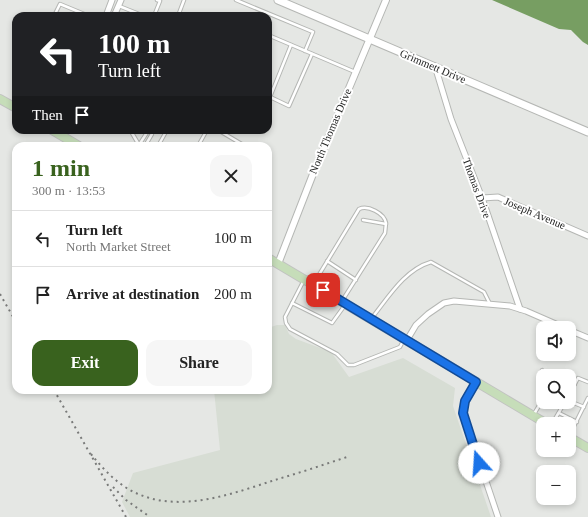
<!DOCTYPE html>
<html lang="en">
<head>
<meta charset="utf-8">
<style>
  body { margin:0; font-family:Georgia,serif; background:#f6f6f6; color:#222; height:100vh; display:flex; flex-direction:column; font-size:15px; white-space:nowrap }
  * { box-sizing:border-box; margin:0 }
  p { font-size:13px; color:#767676 }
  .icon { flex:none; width:22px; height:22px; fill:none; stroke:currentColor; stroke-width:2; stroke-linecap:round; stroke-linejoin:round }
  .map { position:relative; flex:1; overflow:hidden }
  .side { position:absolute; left:12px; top:142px; width:260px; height:252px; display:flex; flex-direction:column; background:#fff; border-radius:12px; box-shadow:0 2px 6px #0003 }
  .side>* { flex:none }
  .hud { position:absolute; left:12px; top:12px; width:260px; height:122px; border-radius:12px; box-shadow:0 2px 6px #0003; background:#202124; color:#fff; overflow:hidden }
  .buttons { position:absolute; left:536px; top:321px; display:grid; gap:8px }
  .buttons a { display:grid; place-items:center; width:40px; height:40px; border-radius:8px; background:#fff; box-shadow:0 2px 6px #0003; font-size:20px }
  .pin { position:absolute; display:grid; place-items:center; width:34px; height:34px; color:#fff; margin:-17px; border-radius:8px; box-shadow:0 2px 6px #0006 }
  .me { position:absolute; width:44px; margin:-22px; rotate:341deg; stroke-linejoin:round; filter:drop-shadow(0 0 3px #0008) }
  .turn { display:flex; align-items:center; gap:14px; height:84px; padding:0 20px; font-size:18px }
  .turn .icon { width:52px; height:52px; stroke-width:2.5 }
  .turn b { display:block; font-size:28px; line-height:34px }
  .then { display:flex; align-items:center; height:38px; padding:0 20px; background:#0003; gap:8px; font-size:15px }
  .round { display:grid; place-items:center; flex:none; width:42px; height:42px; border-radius:12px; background:#f6f6f6 }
  .head { display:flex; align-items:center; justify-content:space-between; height:68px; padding:0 20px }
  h1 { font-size:24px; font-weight:700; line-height:30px; color:#39621e }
  .primary-button { display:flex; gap:8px; margin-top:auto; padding:8px 20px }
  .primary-button a { flex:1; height:46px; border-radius:12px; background:#39621e; color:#fff; font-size:16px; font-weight:700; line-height:46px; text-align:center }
  .primary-button a+a { background:#f6f6f6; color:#222 }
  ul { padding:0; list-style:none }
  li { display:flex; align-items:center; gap:12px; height:56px; padding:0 20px; border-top:1px solid #e0e0e0 }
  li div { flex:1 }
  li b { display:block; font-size:15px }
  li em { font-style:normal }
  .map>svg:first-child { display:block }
  .built { fill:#d7ddd4 }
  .water { fill:#779e62 }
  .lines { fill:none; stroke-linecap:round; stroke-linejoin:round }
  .service-casing { stroke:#b5b7b4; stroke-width:4.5 }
  .minor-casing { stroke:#b5b7b4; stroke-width:7 }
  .tertiary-casing { stroke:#b5b7b4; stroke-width:8 }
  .secondary-casing { stroke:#b5b7b4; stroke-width:9 }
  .primary-casing { stroke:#c1c2c1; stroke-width:10 }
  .service { stroke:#fff; stroke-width:2.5 }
  .minor { stroke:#fff; stroke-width:5 }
  .tertiary { stroke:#fff; stroke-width:6 }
  .secondary { stroke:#fff; stroke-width:7 }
  .primary { stroke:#c6ddb9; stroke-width:8 }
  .rail { stroke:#797a79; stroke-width:2; stroke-dasharray:2 4; stroke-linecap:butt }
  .route-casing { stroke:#114b97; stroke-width:10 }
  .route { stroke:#1a73e8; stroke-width:7 }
  .labels { text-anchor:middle; stroke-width:4; stroke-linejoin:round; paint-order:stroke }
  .street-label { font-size:11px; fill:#232423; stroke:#fff }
</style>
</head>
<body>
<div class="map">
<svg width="588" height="517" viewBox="0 0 588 517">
  <rect width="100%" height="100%" fill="#e5e7e4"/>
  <polygon class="built" points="277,325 285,325 289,334 296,339 331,352 349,377 403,358 455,388 453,406 491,517 130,517 122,502 133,473 220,450 214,390 268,390 268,328"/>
  <polygon class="water" points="492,0 588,0 588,45 583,42 571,30 559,29"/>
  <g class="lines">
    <g class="service-casing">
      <g id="service">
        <polyline points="236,0 313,32 305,51"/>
        <polyline points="119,6 144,16"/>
        <polyline points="54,16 60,4 89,16"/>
        <polyline points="154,16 160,1 157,0"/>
        <polyline points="178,16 184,0"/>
        <polyline points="268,35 355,72"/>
        <polyline points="268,96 289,106 312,54"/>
        <polyline points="270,97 291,45"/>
        <polyline points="132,130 132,133 139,145 148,131"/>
        <polyline points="218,130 245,146"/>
        <polyline points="145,146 152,134"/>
        <polyline points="158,146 167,130"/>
        <polyline points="198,146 207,130"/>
        <polyline points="363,220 386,224"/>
        <polyline points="327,261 356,280"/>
        <polyline points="303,282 285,317 286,323 290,329 337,354 348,365 354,365 400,347 403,341"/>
        <path d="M314,283L359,209C368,205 384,213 386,223L385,233L342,301"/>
        <polyline points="292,303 332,323 345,305"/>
        <path d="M371,319C388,298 404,270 431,262L484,292L490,304"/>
        <polyline points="542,370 546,376"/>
        <polyline points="569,381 575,384"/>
        <polyline points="569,395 578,378 588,382"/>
        <polyline points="569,401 584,407"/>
        <polyline points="559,413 577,422"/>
        <polyline points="534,414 543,399"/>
        <polyline points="552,424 565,402"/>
        <polyline points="569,436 588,398"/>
      </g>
    </g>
    <g class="minor-casing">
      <g id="minor">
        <polyline points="106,16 112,0"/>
        <polyline points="114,16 121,0"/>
        <polyline points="435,66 451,119 482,198 520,309"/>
        <polyline points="482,198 498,197 588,236"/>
        <polyline points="569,330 588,338"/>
        <polyline points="407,340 416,325 428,314 444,303 454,301 510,306 526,311 565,328"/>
        <polyline points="477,382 465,401 463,413 498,517"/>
      </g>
    </g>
    <g class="tertiary-casing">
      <polyline id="tertiary" points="278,264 313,174 386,0"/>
    </g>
    <g class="secondary-casing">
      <polyline id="secondary" points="278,0 588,132"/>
    </g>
    <g class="primary-casing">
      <g id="primary">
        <polyline points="0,99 16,108"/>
        <polyline points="52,130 79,146"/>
        <polyline points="268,258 547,424"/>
        <polyline points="569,437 588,448"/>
      </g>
    </g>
    <use href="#service" class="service"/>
    <use href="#minor" class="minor"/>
    <use href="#tertiary" class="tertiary"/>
    <use href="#secondary" class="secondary"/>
    <use href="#primary" class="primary"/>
    <g class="rail">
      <polyline points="0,294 16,322"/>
      <polyline points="54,390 126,517"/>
      <path d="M91,454C103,469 118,485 136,493C181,514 234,493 278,479C302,472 326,464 350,456"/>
      <polyline points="113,487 126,500 150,517"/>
    </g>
  </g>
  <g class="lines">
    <g class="route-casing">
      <polyline id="route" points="323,290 476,382 465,401 463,413 479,463"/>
    </g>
    <use href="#route" class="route"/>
  </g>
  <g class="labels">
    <g class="street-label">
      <text transform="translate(433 66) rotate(23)" y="4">Grimmett Drive</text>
      <text transform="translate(330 131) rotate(-67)" y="4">North Thomas Drive</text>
      <text transform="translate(477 188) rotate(70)" y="4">Thomas Drive</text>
      <text transform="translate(535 213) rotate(23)" y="4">Joseph Avenue</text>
    </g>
  </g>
</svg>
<div class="buttons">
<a><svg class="icon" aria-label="sound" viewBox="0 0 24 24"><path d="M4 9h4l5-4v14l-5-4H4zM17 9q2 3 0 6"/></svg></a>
<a><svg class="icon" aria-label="search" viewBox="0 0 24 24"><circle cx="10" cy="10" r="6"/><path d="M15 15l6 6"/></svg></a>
<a>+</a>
<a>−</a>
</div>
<div class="pin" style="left:323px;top:290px;background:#d93025"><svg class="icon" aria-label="arrive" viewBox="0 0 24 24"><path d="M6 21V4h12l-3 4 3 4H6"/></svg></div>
<svg class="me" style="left:479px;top:463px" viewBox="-20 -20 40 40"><circle r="19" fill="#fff"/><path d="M0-13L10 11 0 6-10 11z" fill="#1a73e8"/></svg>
<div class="hud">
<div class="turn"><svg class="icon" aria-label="left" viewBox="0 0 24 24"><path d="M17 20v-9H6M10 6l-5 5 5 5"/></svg><div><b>100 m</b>Turn left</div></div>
<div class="then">Then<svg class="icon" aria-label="arrive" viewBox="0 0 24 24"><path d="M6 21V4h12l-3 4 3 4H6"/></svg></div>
</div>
<section class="side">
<div class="head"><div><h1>1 min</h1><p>300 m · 13:53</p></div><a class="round"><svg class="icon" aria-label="close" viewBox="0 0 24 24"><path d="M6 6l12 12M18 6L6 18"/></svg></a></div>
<ul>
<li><svg class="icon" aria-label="left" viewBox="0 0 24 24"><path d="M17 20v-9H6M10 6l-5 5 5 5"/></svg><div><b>Turn left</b><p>North Market Street</p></div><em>100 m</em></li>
<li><svg class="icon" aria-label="arrive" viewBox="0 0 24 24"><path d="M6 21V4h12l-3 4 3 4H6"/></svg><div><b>Arrive at destination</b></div><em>200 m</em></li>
</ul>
<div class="primary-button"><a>Exit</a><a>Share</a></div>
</section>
</div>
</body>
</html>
